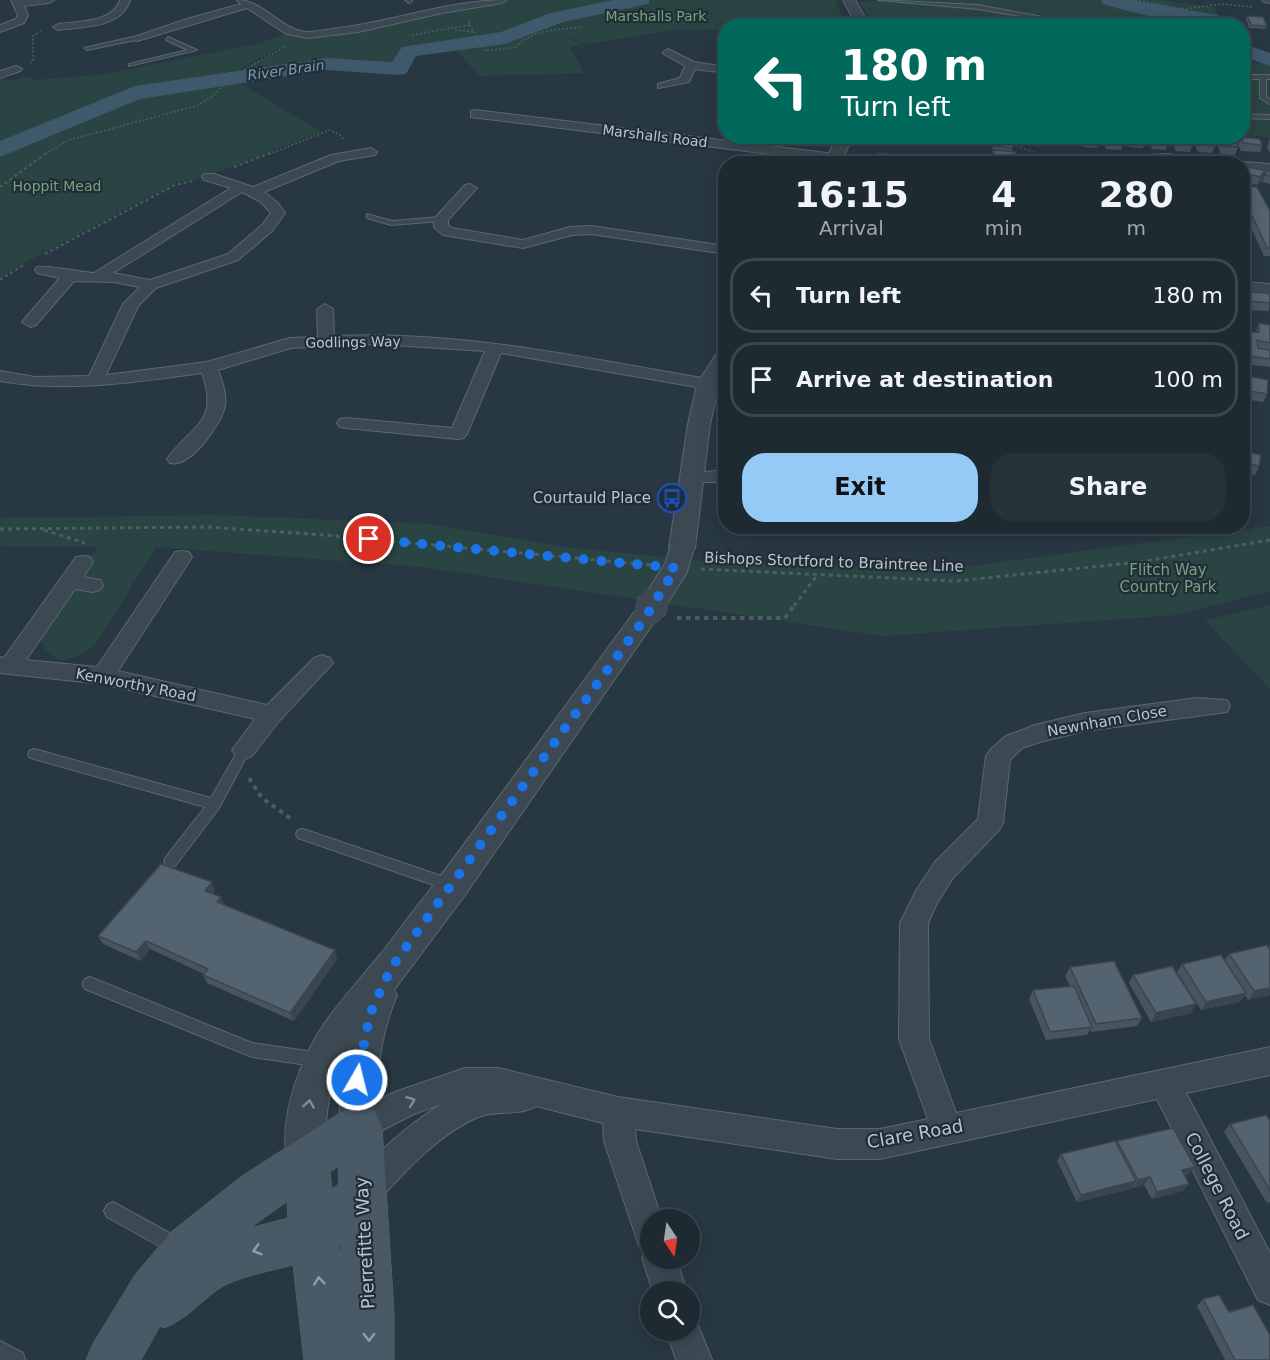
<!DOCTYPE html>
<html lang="en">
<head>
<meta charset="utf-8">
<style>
  body { margin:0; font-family:"DejaVu Sans",sans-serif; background:#26323a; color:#f1f3f6; height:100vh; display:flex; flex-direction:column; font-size:22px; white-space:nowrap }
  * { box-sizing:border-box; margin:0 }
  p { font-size:20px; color:#a1a7ac }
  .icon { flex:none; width:33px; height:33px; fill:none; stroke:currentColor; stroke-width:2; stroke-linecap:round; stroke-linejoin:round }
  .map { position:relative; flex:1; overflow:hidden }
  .panel { position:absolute; left:718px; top:156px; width:532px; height:378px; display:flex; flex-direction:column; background:#1e2a32; border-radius:24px; box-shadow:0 3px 15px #0003,0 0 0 2px #3c464d }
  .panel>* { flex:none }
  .banner { position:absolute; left:718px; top:18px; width:532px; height:126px; border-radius:24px; box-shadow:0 3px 15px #0003,0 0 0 2px #3c464d; background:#00695c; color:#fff; overflow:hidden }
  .needle { width:39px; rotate:167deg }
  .buttons { position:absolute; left:640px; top:1209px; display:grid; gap:12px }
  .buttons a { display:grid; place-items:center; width:60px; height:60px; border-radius:50%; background:#1e2a32; box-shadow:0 3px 15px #0003,0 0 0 2px #3c464d; font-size:30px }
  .pin { position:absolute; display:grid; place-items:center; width:51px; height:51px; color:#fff; margin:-26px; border:3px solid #fff; border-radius:50%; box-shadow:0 2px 6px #0007 }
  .me { position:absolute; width:66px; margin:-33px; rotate:8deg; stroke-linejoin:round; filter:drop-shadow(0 0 4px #0008) }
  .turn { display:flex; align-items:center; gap:21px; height:126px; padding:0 24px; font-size:27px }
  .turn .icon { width:78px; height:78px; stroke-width:2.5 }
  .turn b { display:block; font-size:42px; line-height:51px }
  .eta { display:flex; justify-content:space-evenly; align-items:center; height:102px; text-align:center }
  .eta b { font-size:36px; font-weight:600; line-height:42px }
  .cta { display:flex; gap:12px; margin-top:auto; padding:12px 24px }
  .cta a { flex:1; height:69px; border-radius:24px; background:#95c9f6; color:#111; font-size:24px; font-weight:600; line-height:69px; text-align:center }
  .cta a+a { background:#26323a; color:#f1f3f6 }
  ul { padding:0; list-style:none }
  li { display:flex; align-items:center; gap:18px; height:75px; margin:0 12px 9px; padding:0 12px; border:3px solid #3c464d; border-radius:24px }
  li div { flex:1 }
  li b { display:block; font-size:22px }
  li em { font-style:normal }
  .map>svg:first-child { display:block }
  .green { fill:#2a4443 }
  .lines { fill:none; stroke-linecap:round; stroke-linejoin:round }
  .river { fill:#3e586c; fill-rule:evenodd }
  .service-casing { stroke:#5b6770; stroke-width:2 }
  .minor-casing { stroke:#5b6770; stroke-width:2 }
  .tertiary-casing { stroke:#5b6770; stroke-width:2 }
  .secondary-casing { stroke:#5b6770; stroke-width:1 }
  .path-far3 { stroke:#48605f; stroke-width:1.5; stroke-dasharray:2 2; stroke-linecap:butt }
  .path-far2 { stroke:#48605f; stroke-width:2; stroke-dasharray:3 3; stroke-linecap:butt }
  .path-far1 { stroke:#48605f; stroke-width:3; stroke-dasharray:4 4; stroke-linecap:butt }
  .path { stroke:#48605f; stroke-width:4; stroke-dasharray:4.5 4.5; stroke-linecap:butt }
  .service { fill:#3c4953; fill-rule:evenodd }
  .minor { fill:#3c4953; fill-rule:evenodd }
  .tertiary { fill:#3c4953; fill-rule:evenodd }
  .secondary { fill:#4a5966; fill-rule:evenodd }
  .tertiary-bridge-far1-casing { stroke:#5b6770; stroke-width:25; stroke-linecap:butt }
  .tertiary-bridge-casing { stroke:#5b6770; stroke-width:32; stroke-linecap:butt }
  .tertiary-bridge-far1 { stroke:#3c4953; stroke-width:23 }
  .tertiary-bridge { stroke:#3c4953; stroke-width:31 }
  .wall { fill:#485560 }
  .shaded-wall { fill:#3b454e }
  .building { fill:#546370; stroke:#3b454e; stroke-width:1.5 }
  .oneway { stroke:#818d96 }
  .oneway2 { stroke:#939fa8 }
  .route { stroke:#1a73e8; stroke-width:10; stroke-dasharray:0 18 }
  .labels { text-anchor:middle; stroke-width:4.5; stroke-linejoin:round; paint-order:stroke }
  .far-park-label { font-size:14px; fill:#78a27c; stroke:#212e38 }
  .far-water-label { font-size:14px; font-style:italic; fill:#7b98ae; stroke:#212e38 }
  .far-street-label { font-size:14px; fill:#bac4cc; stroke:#212e38 }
  .poi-label { font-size:15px; fill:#bac4cc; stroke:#212e38; text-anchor:end }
  .street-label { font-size:15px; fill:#bac4cc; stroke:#212e38 }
  .park-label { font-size:15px; fill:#78a27c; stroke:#212e38 }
  .near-street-label { font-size:18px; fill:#bac4cc; stroke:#212e38 }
</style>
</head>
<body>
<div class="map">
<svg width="1270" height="1360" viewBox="0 0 1270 1360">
  <rect width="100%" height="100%" fill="#283843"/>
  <g class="green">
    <polygon points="514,0 630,0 554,17 529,26 584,44 570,47 584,73 479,76 453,45 407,51 396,68 326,63 237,78 250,66 285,49 280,48 245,66 229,79 134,92 0,148 0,79 16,80 24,76 36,80 106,74 261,43 285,34 308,37"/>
    <polygon points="655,0 835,0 846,25 726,26 726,30 674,30 587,44 540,29 570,18"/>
    <polygon points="901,0 1160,0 1214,7 1223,25 1093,25 1005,10"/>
    <polygon points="876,1 973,8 1072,25 873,25 859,2"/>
    <polygon points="1244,62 1270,65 1270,137 1244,136"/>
    <polygon points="236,81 321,132 199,179 177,182 22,264 0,279 0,154 135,93"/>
    <polygon points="216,515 431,524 564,547 712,562 949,569 1270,526 1270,591 1176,615 882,636 422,567 156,547 96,644 83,654 61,661 44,649 39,632 97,547 0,546 0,518"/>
    <polygon points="1270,605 1270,689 1205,620"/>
  </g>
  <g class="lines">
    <g class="river">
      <polygon points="613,0 650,0 648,4 563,22 505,44 416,56 406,74 398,75 327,70 140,99 0,157 0,141 135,86 327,58 392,62 402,47 501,32 551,13"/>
      <path d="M1101,0H1131L1217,15L1224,17L1230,26C1187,26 1144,16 1103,4Z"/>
      <polygon points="1244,44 1270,53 1270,66 1244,57"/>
    </g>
    <g class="service-casing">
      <g id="service">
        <polygon points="405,0 411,0 412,1 409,3"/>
        <polygon points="878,0 978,5 1091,26 1077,26 978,9"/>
        <polygon points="133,37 135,40 87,50 84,48"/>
        <polygon points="168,37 197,50 129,66 129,64 188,50 166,40"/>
        <polygon points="1244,75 1270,75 1270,79 1266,79 1266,97 1270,99 1270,104 1260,98 1260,79 1244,79"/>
        <polygon points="1244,114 1270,115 1270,119 1244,118"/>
        <polygon points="367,214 392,221 441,217 445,219 441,221 391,225 367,218"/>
        <polygon points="244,745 248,747 250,750 219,808 176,865 171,867 166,865 164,861 166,857 205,807 34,759 29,757 28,754 29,751 34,749 211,798 240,747"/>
        <polygon points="303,829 456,881 458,885 456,889 451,891 298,838 296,834 298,830"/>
        <polygon points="90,977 252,1043 321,1053 327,1055 329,1060 327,1065 321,1067 252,1057 85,989 82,984 85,979"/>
        <polygon points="113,1202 184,1241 187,1247 184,1253 178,1256 172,1253 107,1217 104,1211 107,1205"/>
        <polygon points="0,1341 23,1353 25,1360 0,1360"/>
      </g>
    </g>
    <g class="minor-casing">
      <g id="minor">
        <polygon points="11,0 54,0 49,3 24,6 28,15 24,23 0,32 0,25 16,19 18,15"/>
        <path d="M120,0H130C122,28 82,27 58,30L53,27L58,24C78,21 113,23 120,0Z"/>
        <path d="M237,0C264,0 280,30 307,32C317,32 328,29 339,28C395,21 449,0 507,0L502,3L442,13L358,32L308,38L286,34L247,8L137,41L128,39L187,19L241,4Z"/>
        <polygon points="1262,0 1270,0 1270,3 1264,2"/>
        <polygon points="668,49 694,62 726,67 726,73 695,69 689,82 658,88 658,84 680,78 685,66 664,54 663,52"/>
        <polygon points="16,66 22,69 20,71 0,78 0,71"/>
        <polygon points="475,110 835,154 841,158 835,162 471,117 471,111"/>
        <path d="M371,148L377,152L375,155L339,161L264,192L278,203L285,213L272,231L238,260L156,288L138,306L106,375L207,362L290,338L318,337L317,309L325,304L333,309L334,336C460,330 584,358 708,379L714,380L716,384L714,388L708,389L501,353L467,434L464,438L458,439L346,428L340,427L337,423L340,419L346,418L452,428L485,351L377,344L291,348L218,370C222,382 227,393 225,406C221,425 190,468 170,463L167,459C191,425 220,424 202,373C134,382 68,393 0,381V371L35,377L89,376L123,304L140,287L114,282L74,281L36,325L30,327L22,322L60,278L37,273L35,270L37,267C46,265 81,272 94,273L231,188L204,180L202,177L204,174H214L253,187L331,155ZM242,192L261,202L271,213L262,225L228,254L150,280L113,273Z"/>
        <polygon points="1168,154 1205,160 1211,164 1038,164 1044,160"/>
        <polygon points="1244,162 1270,164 1270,172 1244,170 1244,164 1239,164"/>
        <polygon points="470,184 477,188 448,220 448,225 452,228 523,240 570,227 591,226 726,246 726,254 591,234 572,235 523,248 443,235 434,227 434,219 465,185"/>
        <polygon points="1244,282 1270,284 1270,294 1244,291"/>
        <polygon points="726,470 726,482 686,482 684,478 686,474"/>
        <polygon points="182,551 189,552 192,557 118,671 267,705 314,658 322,655 330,658 333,663 280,720 252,756 244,759 236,756 232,750 255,719 103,684 0,673 0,657 4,658 76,557 83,556 90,557 93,562 83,577 100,580 103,585 100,590 93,592 75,589 26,660 97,667 175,552"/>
        <path d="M1197,698L1227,700L1230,706L1227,712L1085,731L1040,742L1022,748L1010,760L1003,823L999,830L953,878L937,903L928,923L929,1039L956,1113L1270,1047V1075L1186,1093L1270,1253V1305L1258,1300L1157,1099L880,1159H837L635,1129L636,1141L662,1220H651V1258H676L687,1292H653L642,1258L646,1248L639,1246L604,1141L603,1123L536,1106C522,1116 497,1110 478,1117C437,1135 405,1172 375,1204L364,1209L353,1204L348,1193C361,1162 413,1122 441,1104L414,1114L359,1142L348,1138L344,1127L348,1116L395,1092L465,1068H498L618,1097L837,1129H880L928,1119L899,1039L900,923L917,889L935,862L978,819L986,756L990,750L1006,736L1035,725L1085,713Z"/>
        <polygon points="690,1316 695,1318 712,1360 676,1360 666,1330 690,1330"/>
      </g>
    </g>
    <g class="tertiary-casing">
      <g id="tertiary">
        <polygon points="843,0 855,0 870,26 857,26"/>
        <polygon points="837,136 853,136 840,164 824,164"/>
        <polygon points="726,348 726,372 719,384 710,424 695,548 691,554 682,556 673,554 669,548 688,424 697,384 719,350"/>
        <path d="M650,600L659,603L663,609L659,615L465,895L394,990L397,995C386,1021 380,1048 378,1076C377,1098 381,1120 373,1140L359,1146L345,1140L339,1127L342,1064C331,1081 327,1105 326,1125C324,1144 328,1159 320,1177L306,1183L292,1177C276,1138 291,1087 309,1050C326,1015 354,987 379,956C395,936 410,915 426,895C499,799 569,700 641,603Z"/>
      </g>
    </g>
    <g class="secondary-casing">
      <path id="secondary" d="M359,1105L375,1111L382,1127L394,1312V1360H304L293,1265C271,1271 235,1277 217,1290C197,1305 188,1318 164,1328L160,1326L141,1360H86L94,1342L135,1275L171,1232L242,1176L343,1111ZM338,1167L339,1184L332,1189L330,1172ZM287,1202L288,1218L250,1228ZM341,1244L342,1264L339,1245Z"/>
    </g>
    <g class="path-far3">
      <polyline points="1135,0 1185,9 1222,4 1252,7"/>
      <path d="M470,25L485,51L516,47C532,29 558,30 581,27"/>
      <polyline points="455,30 474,32"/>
      <polyline points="412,35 470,25 468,20"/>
      <polyline points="30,63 33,61 33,36 43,30"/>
      <polyline points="988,136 999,140"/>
      <polyline points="1009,143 1033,152"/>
      <polyline points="45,154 69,140 196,106 213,96 228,79 286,46"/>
      <polyline points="269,154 330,130 340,135 345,141"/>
    </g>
    <g class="path-far2">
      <polyline points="234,167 273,152"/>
      <polyline points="0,187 48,152"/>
      <polyline points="45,254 175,185 193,181"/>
      <polyline points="0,280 25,264"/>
    </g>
    <g class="path-far1">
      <polyline points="0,529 207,527 324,535 651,565"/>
      <polyline points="44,530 85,543"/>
      <polyline points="701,569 956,581 1140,562 1270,540"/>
      <polyline points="794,606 818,574"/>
    </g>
    <g class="path">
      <polyline points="677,618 785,618 795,604"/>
      <polyline points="249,778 262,798 294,821"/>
    </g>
    <use href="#service" class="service"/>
    <use href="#minor" class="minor"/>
    <use href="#tertiary" class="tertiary"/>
    <use href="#secondary" class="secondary"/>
    <g class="tertiary-bridge-far1-casing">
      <polyline id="tertiary-bridge-far1" points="652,606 676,568 682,548"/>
    </g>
    <g class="tertiary-bridge-casing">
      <polyline id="tertiary-bridge" points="650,609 653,604"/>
    </g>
    <use href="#tertiary-bridge-far1" class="tertiary-bridge-far1"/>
    <use href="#tertiary-bridge" class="tertiary-bridge"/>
  </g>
  <g class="wall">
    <polygon points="1247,16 1267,26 1265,29 1249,28 1246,19"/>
    <polygon points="1010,136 1032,136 1031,145 1013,143 1012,152 1015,159 1014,164 992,164 994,153 992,153 993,146 994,138 1010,140"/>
    <polygon points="1038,136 1054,136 1053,145 1039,144"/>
    <polygon points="1059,136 1076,136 1076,139 1074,146 1060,145"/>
    <polygon points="1082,136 1098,136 1099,141 1097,148 1083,147 1081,140"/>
    <polygon points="1106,136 1121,136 1123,142 1121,150 1106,149 1104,142"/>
    <polygon points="1128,136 1144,136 1145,141 1143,148 1129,147 1127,140"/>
    <polygon points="1151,136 1166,136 1168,142 1166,150 1152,149 1149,142"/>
    <polygon points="1175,136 1193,144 1190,152 1176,151 1173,144"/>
    <polygon points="1241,137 1262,145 1260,152 1241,151 1238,145"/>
    <polygon points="1197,138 1215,146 1212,153 1198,152 1195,145"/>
    <polygon points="1220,139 1238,147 1235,155 1221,154 1218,147"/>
    <polygon points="1270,139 1270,153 1267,147"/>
    <polygon points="878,153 893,164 869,164 869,160 876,157"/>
    <polygon points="1154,157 1178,161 1184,164 1152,164"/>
    <polygon points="1244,168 1263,179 1257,185 1244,182"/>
    <polygon points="1270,169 1270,184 1262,182 1265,175"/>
    <polygon points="1244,186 1270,211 1270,256 1264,256 1244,212"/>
    <polygon points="1245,292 1270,297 1269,311 1246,310 1244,304 1244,295"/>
    <polygon points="1259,323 1270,325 1270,367 1244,364 1244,333 1256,332"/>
    <polygon points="1244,375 1267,394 1263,402 1244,399"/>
    <polygon points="1244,451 1259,466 1255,475 1244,472"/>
    <polygon points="215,891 213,894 225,905 337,959 294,1021 207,983 203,975 204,974 150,949 141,961 103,944 98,936"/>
    <polygon points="1270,945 1270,995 1248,1000 1245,995 1240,1002 1201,1010 1177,972 1182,964 1224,961 1229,954 1268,948"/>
    <polygon points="1070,967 1142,1018 1137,1026 1091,1032 1090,1029 1087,1035 1046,1040 1029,999 1033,990 1070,986 1065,976"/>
    <polygon points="1133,975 1191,1013 1151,1022 1129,983"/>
    <polygon points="1270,1121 1270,1202 1267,1203 1224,1132 1230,1124"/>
    <polygon points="1117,1141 1189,1174 1185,1175 1183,1191 1152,1199 1144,1185 1133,1188 1132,1187 1131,1189 1077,1202 1057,1161 1061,1154 1116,1143"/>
    <polygon points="1203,1299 1229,1312 1270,1360 1225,1360 1197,1306"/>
  </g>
  <g class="shaded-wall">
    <polygon points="1265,171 1263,179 1257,185 1260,177"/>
    <polygon points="212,882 215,891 209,899 205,891"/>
    <polygon points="221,897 225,906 217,902"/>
    <polygon points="146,941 150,949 141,961 136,952"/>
    <polygon points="335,950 337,959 294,1021 290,1013"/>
    <polygon points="1270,988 1270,995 1248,1000 1254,991"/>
    <polygon points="1246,993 1240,1002 1201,1010 1206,1002"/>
    <polygon points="1196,1004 1191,1013 1151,1022 1156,1013"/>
    <polygon points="1195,1167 1189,1174 1176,1178 1182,1170"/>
    <polygon points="1150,1177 1144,1185 1133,1188 1138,1180"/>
    <polygon points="1136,1181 1131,1189 1077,1202 1081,1195"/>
    <polygon points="1189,1184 1183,1191 1152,1199 1157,1192"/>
  </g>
  <g class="building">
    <polygon points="1247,16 1263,17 1267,26 1251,25"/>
    <polygon points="1062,136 1076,136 1076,139 1062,138"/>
    <polygon points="1084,136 1098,136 1099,141 1084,140"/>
    <polygon points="1107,136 1121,136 1123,142 1108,142"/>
    <polygon points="1130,136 1144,136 1145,141 1131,140"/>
    <polygon points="1152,136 1166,136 1168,142 1154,142"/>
    <polygon points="1175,136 1190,137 1193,144 1178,143"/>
    <polygon points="1241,137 1260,139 1262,145 1243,143"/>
    <polygon points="994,138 1013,140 1013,148 994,146"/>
    <polygon points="1197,138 1212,139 1215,146 1200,145"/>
    <polygon points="1220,139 1235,140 1238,147 1223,146"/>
    <polygon points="994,150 1016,152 1015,159 1009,158 1009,161 993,159"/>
    <polygon points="878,153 894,155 892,163 869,160 870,156 876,157"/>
    <polygon points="1083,157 1101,158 1102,160 1135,162 1136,164 1086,164"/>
    <polygon points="1154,157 1176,158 1178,161 1183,161 1184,164 1163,164 1162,161 1156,161"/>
    <polygon points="1245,166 1265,171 1260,177 1244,173 1244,168"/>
    <polygon points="1270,169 1270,176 1265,175"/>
    <polygon points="1244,186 1257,187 1270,211 1270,248 1267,248 1244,198"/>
    <polygon points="1245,292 1268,293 1270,297 1270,303 1249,301"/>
    <polygon points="1259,323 1270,325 1270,343 1257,340 1258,348 1270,350 1270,359 1244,355 1244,333 1259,332"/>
    <polygon points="1244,375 1268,380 1267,394 1244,390"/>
    <polygon points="1244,451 1261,455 1259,466 1244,463"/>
    <polygon points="161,864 212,882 205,891 221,897 217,902 335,950 290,1013 203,975 208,969 146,941 136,952 98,936"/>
    <polygon points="1267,945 1270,950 1270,988 1254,991 1229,954"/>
    <polygon points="1221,955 1246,993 1206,1002 1182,964"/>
    <polygon points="1114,961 1142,1018 1096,1024 1070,967"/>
    <polygon points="1172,966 1196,1004 1156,1013 1133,975"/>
    <polygon points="1074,986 1092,1027 1050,1032 1033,990"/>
    <polygon points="1266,1115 1270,1121 1270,1190 1230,1124"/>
    <polygon points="1173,1128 1195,1167 1182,1170 1189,1184 1157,1192 1150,1177 1138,1180 1117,1141"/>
    <polygon points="1115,1141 1136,1181 1081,1195 1061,1154"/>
    <polygon points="1219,1295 1229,1312 1253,1305 1270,1335 1270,1360 1235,1360 1203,1299"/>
  </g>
  <defs><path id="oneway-chevron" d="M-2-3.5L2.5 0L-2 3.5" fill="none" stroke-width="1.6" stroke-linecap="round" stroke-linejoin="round" transform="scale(1.5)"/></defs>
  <g class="oneway">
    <use href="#oneway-chevron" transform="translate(411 1101) rotate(-21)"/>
    <use href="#oneway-chevron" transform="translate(309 1104) rotate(-81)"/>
  </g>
  <g class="oneway2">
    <use href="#oneway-chevron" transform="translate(257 1250) rotate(164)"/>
    <use href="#oneway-chevron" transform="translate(319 1281) rotate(-96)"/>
    <use href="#oneway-chevron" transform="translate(369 1337) rotate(91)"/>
  </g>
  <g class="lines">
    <polyline class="route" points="357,1080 370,1014 391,968 645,618 676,568 369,539"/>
  </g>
  <defs>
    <g id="bus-ring" transform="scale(1.5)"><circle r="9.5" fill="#212e38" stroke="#1a4fb4" stroke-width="1.5"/><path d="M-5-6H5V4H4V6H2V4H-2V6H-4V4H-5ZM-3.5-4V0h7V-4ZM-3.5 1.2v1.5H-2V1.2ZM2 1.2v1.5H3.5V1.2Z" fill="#1a4fb4"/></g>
  </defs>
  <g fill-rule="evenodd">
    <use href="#bus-ring" x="672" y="498"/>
  </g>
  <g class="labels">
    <g class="far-park-label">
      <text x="656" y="21">Marshalls Park</text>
      <text x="57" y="191">Hoppit Mead</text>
    </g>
    <g class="far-water-label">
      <text transform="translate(286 70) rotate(-8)" y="5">River Brain</text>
    </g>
    <g class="far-street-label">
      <text transform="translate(655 136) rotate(7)" y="5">Marshalls Road</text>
      <text transform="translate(353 342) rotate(-1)" y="5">Godlings Way</text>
    </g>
    <g class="poi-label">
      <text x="651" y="503">Courtauld Place</text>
    </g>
    <g class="street-label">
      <text transform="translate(834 562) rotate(2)" y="5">Bishops Stortford to Braintree Line</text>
      <text transform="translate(136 685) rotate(11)" y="5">Kenworthy Road</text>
      <text transform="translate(1107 721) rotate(-10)" y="5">Newnham Close</text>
    </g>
    <g class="park-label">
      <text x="1168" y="575">Flitch Way<tspan x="1168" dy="17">Country Park</tspan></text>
    </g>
    <g class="near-street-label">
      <text transform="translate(915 1134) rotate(-10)" y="6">Clare Road</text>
      <text transform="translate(1217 1186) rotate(63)" y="6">College Road</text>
      <text transform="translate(365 1243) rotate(-93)" y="6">Pierrefitte Way</text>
    </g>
  </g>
</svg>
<div class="buttons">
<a><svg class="needle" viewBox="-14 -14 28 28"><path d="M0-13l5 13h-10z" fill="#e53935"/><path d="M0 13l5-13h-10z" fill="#a1a7ac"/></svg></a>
<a><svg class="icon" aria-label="search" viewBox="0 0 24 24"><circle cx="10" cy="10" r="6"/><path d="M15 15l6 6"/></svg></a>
</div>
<div class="pin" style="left:369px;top:539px;background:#d93025"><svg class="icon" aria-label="arrive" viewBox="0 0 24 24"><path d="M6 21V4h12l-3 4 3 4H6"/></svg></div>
<svg class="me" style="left:357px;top:1080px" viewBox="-20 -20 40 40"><circle r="17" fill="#1a73e8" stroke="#fff" stroke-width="3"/><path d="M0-11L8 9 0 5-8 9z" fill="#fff"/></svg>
<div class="banner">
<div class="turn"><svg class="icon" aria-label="left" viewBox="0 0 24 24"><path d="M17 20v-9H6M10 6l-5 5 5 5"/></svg><div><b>180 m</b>Turn left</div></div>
</div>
<section class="panel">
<div class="eta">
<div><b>16:15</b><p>Arrival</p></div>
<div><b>4</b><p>min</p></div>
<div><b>280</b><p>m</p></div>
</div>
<ul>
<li><svg class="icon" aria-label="left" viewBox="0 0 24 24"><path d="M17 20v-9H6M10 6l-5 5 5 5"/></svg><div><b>Turn left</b></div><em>180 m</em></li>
<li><svg class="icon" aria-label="arrive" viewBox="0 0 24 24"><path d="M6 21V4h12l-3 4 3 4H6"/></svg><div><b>Arrive at destination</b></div><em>100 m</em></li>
</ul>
<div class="cta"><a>Exit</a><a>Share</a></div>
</section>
</div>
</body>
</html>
